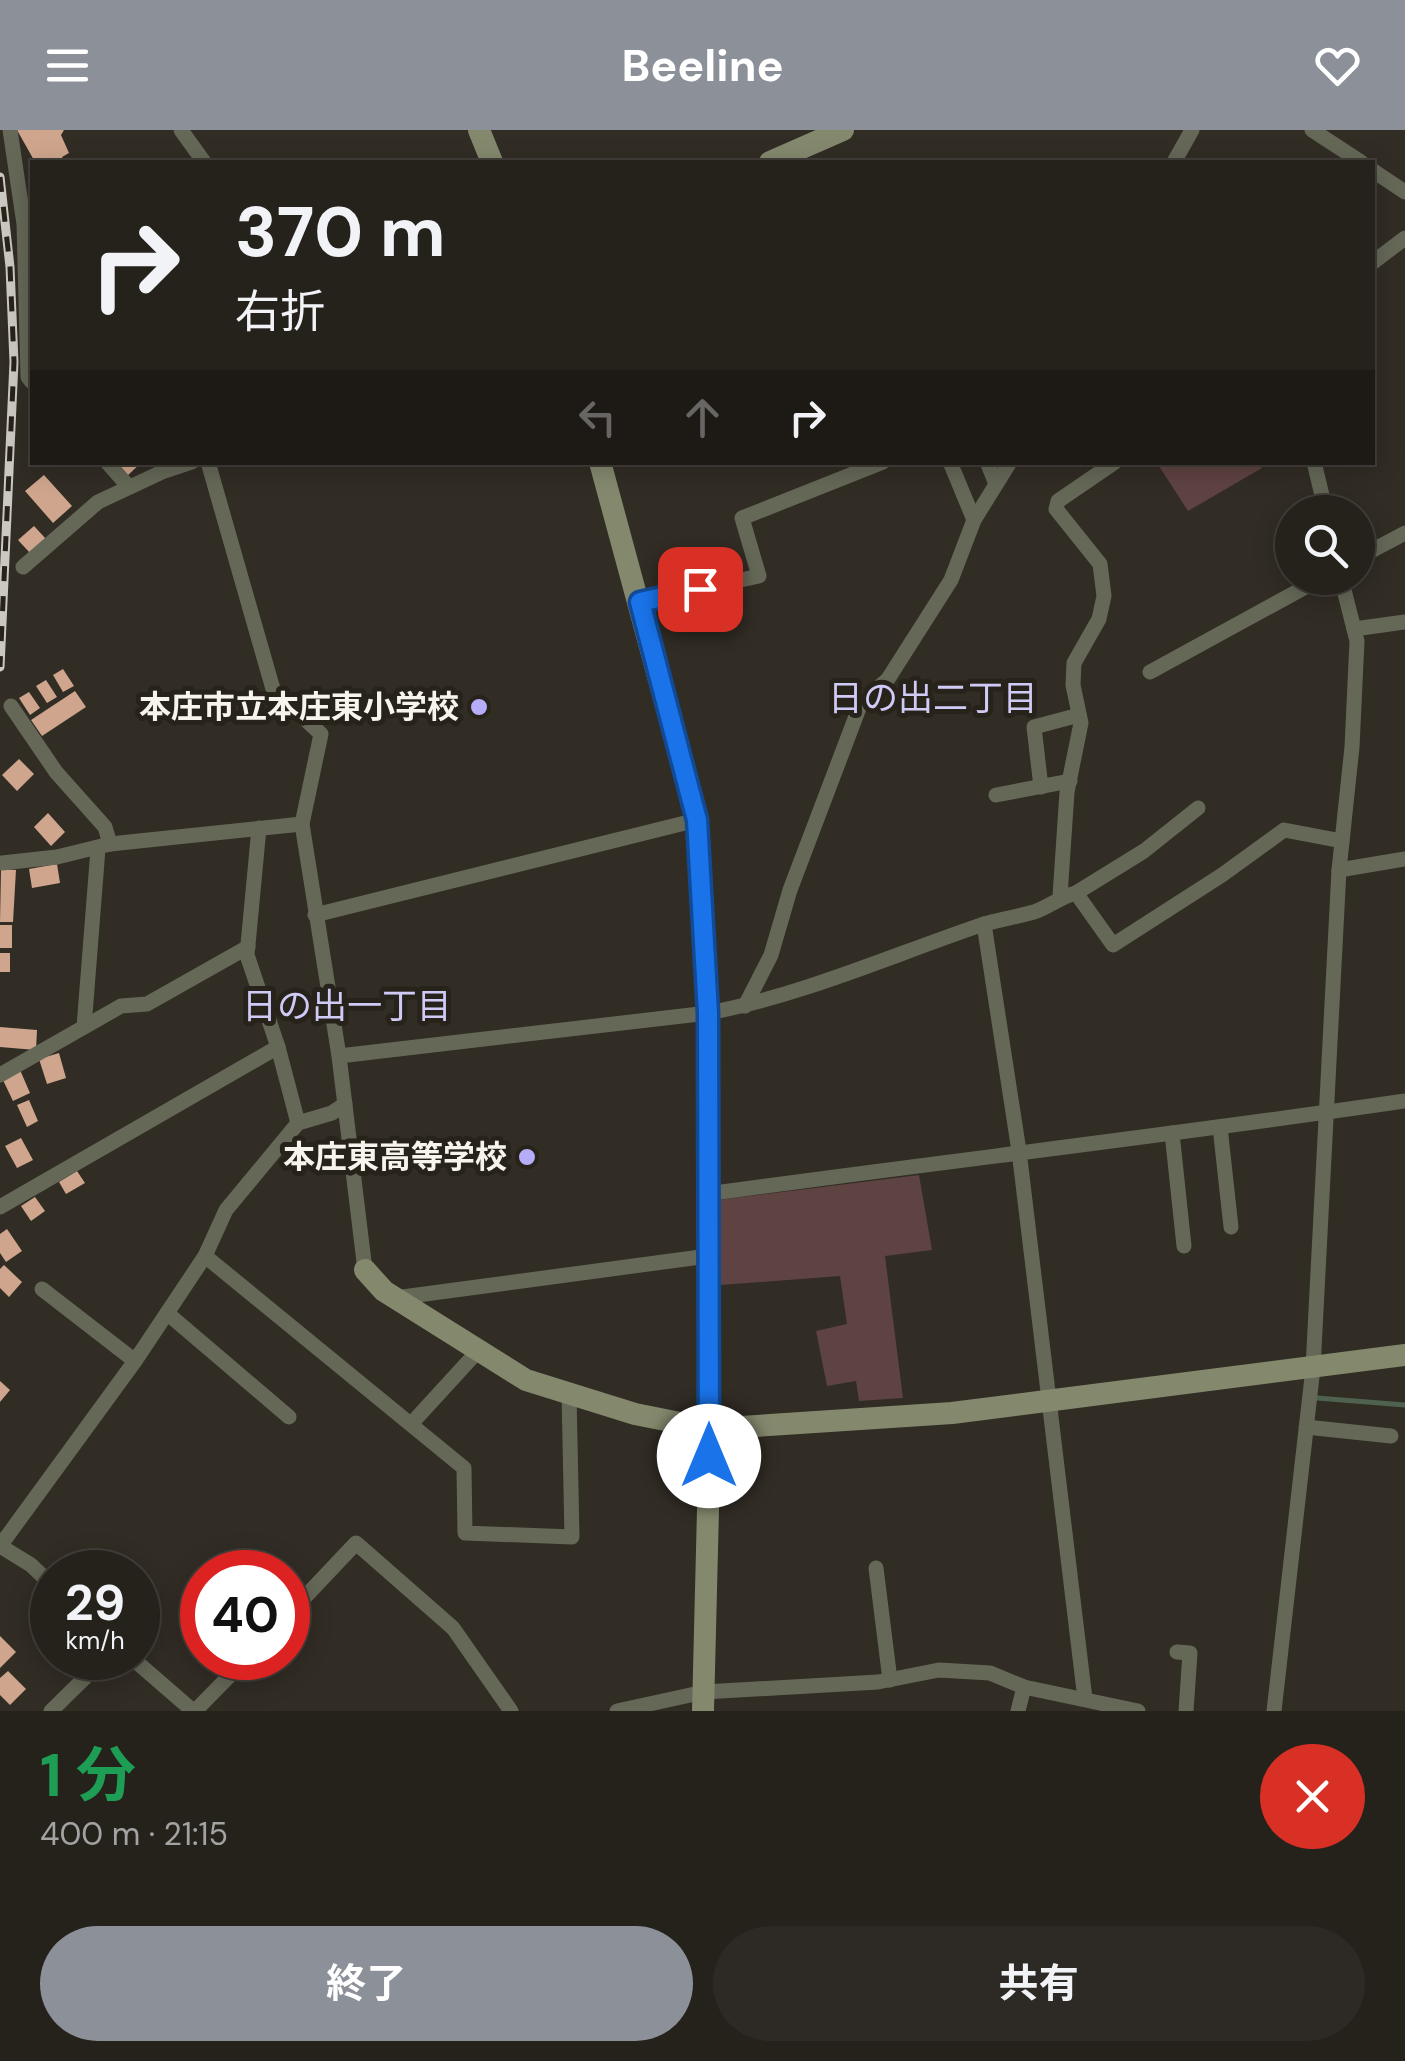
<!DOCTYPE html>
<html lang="ja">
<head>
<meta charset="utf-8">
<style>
  body { margin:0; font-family:"DM Sans","Noto Sans JP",sans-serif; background:#2d2924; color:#f1f3f6; height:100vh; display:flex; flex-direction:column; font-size:38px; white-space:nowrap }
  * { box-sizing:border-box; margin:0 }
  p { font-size:32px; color:#a3a3a3 }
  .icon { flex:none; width:55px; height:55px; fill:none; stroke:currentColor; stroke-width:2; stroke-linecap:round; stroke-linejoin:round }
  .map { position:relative; height:1581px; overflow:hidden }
  .drawer { display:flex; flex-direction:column; background:#25211b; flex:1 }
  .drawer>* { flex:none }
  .guide { position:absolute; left:30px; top:30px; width:1345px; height:305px; border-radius:0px; box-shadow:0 5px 25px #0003,0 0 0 2px #423e3a; background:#25211b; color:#f1f3f6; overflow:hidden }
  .controls { position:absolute; left:1275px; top:365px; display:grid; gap:20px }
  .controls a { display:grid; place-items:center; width:100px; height:100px; border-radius:50%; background:#25211b; box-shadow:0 5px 25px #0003,0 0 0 2px #423e3a; font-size:50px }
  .speed { position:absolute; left:30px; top:1420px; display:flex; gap:20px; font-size:50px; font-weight:700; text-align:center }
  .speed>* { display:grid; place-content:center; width:130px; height:130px; border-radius:50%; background:#25211b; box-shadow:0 5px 25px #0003,0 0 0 2px #423e3a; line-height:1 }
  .speed small { font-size:25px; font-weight:400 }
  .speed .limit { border:15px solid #d22; background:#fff; color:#111 }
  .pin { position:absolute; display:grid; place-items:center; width:85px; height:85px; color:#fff; margin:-42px; border-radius:20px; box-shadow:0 5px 15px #0006 }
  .me { position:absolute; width:110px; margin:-55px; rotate:0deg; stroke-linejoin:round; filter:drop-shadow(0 0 8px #0008) }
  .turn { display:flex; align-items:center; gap:35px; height:210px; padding:0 40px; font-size:45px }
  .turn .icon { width:130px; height:130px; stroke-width:2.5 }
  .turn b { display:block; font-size:70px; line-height:85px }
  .lanes { display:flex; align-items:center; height:95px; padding:0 40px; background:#0003; justify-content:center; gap:50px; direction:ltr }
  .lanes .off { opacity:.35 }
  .round { display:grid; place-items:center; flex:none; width:105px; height:105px; border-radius:52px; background:#2d2924 }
  .headline { display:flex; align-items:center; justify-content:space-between; height:170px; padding:0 40px }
  h1 { font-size:60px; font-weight:700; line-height:75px; color:#1e9e55 }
  .cta { display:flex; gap:20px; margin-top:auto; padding:20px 40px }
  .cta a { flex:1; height:115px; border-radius:60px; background:#8c9099; color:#fff; font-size:40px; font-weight:700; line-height:115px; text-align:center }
  .cta a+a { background:#2d2924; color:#f1f3f6 }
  header { display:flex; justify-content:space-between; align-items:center; height:130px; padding:0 40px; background:#8c9099; color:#fff; font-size:45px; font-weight:700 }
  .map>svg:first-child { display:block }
  .green { fill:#5e4342 }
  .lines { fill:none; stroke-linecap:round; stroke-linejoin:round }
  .stream { stroke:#4e624f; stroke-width:5 }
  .building { fill:#cfa68d }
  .street { stroke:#656857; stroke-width:15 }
  .secondary { stroke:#84896e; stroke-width:22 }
  .rail-casing { stroke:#cbc7c1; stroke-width:9 }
  .rail { stroke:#27231a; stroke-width:5; stroke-dasharray:15; stroke-linecap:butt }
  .route-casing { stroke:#114b97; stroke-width:25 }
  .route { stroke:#1a73e8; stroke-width:18 }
  .poi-dot { fill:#b6acf8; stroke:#27231a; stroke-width:4 }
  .labels { text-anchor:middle; stroke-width:10; stroke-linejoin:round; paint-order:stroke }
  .poi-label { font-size:32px; font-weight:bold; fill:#f7f4ee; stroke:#27231a; text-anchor:end }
  .neighbourhood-label { font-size:35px; fill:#d0cbf6; stroke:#27231a }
</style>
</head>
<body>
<header><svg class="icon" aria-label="menu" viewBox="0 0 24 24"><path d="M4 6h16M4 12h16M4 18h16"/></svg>Beeline<svg class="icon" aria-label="heart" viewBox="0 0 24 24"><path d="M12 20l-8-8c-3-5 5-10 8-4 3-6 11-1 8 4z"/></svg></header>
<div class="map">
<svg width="1405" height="1581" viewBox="0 0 1405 1581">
  <rect width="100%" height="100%" fill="#312c24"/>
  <g class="green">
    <polygon points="1157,333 1258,333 1262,338 1188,381"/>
    <polygon points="919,1045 932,1120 885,1126 903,1268 859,1271 856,1251 827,1256 816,1201 847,1194 840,1146 721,1155 718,1070"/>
  </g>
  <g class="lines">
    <polyline class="stream" points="1317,1268 1405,1275"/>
  </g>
  <g class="building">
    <polygon points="17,0 64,0 61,5 69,23 62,27 65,32 35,32"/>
    <polygon points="114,332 142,332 127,346"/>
    <polygon points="44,345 72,376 53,393 25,361"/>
    <polygon points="34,396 46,409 30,423 18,410"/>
    <polygon points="63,539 74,556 63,562 53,545"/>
    <polygon points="46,550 57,567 47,573 36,556"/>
    <polygon points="75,561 86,577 42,606 31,590"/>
    <polygon points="29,562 40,578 30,585 19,568"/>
    <polygon points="19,629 34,644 17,661 2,645"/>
    <polygon points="48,683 65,702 51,716 34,697"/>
    <polygon points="57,734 60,753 32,758 29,739"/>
    <polygon points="1,739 16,740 13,792 0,792"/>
    <rect x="0" y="795" width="12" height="23"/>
    <rect x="0" y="823" width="10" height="19"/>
    <polygon points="0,897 37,900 36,920 0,917"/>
    <polygon points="59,923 66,948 47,954 39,929"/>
    <polygon points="20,940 30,963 13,971 2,948"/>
    <polygon points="29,970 38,991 27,997 17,975"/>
    <polygon points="21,1008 33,1030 17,1038 5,1016"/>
    <polygon points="77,1041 85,1053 66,1064 59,1052"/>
    <polygon points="35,1067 45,1081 31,1091 21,1076"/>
    <polygon points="7,1099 22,1121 6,1132 0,1123 0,1104"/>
    <polygon points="4,1135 22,1152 9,1167 0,1158 0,1139"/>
    <polygon points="0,1251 10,1260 0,1272"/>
    <polygon points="52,1474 52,1497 41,1486"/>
    <polygon points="0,1506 16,1522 0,1538"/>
    <polygon points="8,1541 26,1559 10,1575 0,1565 0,1548"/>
  </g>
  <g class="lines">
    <g class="street">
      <polyline points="10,0 24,94 28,247 32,252"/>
      <polyline points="181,0 204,32"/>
      <polyline points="1312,0 1361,32"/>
      <polyline points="1174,32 1192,0"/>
      <polyline points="1372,40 1405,62"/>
      <polyline points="1372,133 1405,108"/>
      <polyline points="107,332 128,356"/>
      <polyline points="208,332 273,559 321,604 302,694 339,926 365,1140"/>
      <polyline points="950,332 974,390"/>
      <polyline points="987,332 996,354"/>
      <polyline points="1314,332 1326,382"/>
      <polyline points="1358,428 1405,403"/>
      <polyline points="23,437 98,372 162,342 192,332"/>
      <polyline points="640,472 759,446 742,388 883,332"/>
      <polyline points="1354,499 1405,492"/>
      <polyline points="1150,542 1322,448"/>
      <polyline points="11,576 56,642 105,697 110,714"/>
      <polyline points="1041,657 1034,597 1079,585"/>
      <polyline points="996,665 1070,651"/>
      <polyline points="259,698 247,825 278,917 298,993"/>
      <polyline points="2,733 57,727 110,714 302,694"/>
      <polyline points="1339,740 1405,729"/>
      <polyline points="1076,763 1144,721 1198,678"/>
      <polyline points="1060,766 1067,662 1081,593 1073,555 1074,533 1099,489 1104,466 1100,434 1056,379 1058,371 1115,332"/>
      <polyline points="315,785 697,690"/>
      <polyline points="984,794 1019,1021 1085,1569"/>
      <polyline points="745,876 771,825 790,760 861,573 888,549 951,450 974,390 1010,332"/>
      <polyline points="84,897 98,719"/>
      <path d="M339,926L708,883C803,865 890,826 981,795C998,790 1016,787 1034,782C1049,777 1060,767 1076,763L1113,815L1222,745L1284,700L1342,711"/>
      <polyline points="0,945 121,876 147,874 248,817"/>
      <polyline points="1220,997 1231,1097"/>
      <polyline points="1172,1003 1184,1116"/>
      <path d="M707,1064C940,1032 1173,1005 1405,971"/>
      <polyline points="0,1077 278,917"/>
      <polyline points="205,1126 464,1338 465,1403 572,1407 569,1263"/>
      <polyline points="42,1159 135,1231"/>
      <polyline points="395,1168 708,1126"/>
      <polyline points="167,1183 289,1287"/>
      <polyline points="412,1293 477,1222"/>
      <polyline points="1306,1297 1391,1306"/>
      <polyline points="0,1416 135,1231 205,1126 226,1080 298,993 332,983 345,974"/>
      <polyline points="0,1416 31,1435 52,1455"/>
      <polyline points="876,1438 890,1550"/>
      <polyline points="288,1485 356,1413 453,1498 511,1581"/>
      <polyline points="1177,1522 1190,1523 1186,1581"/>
      <polyline points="132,1528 193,1581"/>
      <polyline points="51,1581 105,1528"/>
      <polyline points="195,1581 247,1528"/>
      <polyline points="617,1581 704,1562 878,1552 939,1540 990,1543 1024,1557 1138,1581"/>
      <polyline points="1018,1581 1024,1557"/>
      <polyline points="1274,1581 1313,1238 1339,740 1352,617 1357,511 1341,448"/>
    </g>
    <g class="secondary">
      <polyline points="479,0 492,32"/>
      <polyline points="770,32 843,0"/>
      <polyline points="600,332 697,690 708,883 710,1299 703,1581"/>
      <polyline points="365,1140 384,1161 526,1250 635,1284 710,1299 952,1283 1405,1225"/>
    </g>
    <g class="rail-casing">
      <polyline id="rail" points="0,47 10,137 14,232 0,537"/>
    </g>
    <use href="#rail" class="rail"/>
  </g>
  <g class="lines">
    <g class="route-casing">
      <polyline id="route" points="700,459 640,472 697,690 708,883 709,1326"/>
    </g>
    <use href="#route" class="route"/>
  </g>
  <g class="poi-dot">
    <circle cx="479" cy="577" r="10"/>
    <circle cx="527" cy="1027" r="10"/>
  </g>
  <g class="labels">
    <g class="poi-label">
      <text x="459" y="588">本庄市立本庄東小学校</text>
      <text x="507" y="1038">本庄東高等学校</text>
    </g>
    <g class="neighbourhood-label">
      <text x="933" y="580">日の出二丁目</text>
      <text x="347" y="888">日の出一丁目</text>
    </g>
  </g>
</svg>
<div class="controls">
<a><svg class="icon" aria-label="search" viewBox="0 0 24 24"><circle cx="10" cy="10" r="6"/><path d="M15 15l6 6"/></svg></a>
</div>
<div class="speed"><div>29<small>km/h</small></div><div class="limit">40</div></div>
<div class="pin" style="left:700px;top:459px;background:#d93025"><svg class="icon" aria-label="arrive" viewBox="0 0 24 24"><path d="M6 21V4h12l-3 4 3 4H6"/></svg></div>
<svg class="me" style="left:709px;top:1326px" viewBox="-20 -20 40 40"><circle r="19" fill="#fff"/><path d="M0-13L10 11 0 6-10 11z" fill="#1a73e8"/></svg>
<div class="guide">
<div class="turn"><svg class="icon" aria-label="right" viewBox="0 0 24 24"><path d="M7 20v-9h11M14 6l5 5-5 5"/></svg><div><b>370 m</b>右折</div></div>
<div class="lanes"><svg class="icon off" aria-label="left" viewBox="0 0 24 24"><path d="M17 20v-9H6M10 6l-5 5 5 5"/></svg><svg class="icon off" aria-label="ahead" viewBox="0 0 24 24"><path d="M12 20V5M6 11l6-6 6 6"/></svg><svg class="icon" aria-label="right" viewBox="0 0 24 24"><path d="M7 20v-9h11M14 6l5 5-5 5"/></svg></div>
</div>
</div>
<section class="drawer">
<div class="headline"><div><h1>1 分</h1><p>400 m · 21:15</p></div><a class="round" style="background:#d93025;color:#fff"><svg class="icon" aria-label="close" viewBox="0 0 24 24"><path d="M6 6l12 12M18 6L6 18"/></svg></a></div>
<div class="cta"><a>終了</a><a>共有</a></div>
</section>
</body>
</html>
